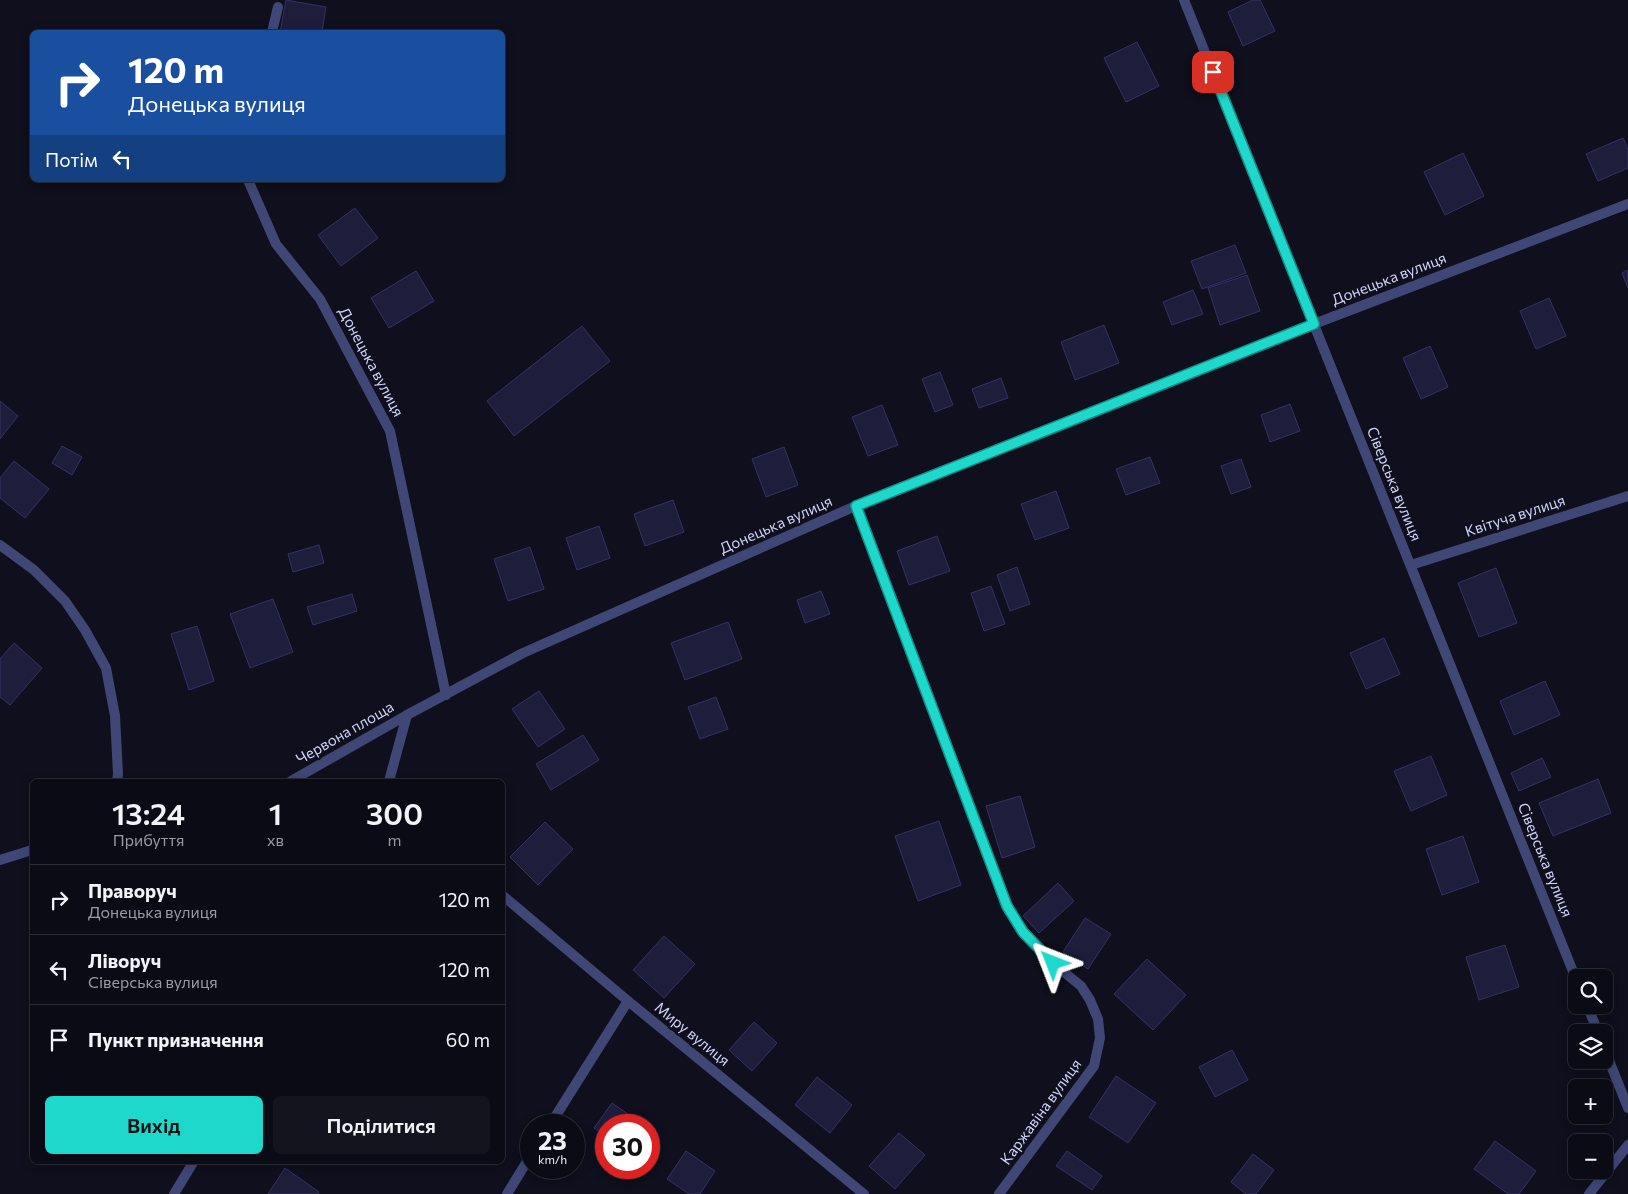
<!DOCTYPE html>
<html lang="uk">
<head>
<meta charset="utf-8">
<style>
  body { margin:0; font-family:Commissioner,sans-serif; background:#14141f; color:#f1f3f6; height:100vh; display:flex; flex-direction:column; font-size:19px; white-space:nowrap }
  * { box-sizing:border-box; margin:0 }
  p { font-size:16px; color:#9a9ba1 }
  .icon { flex:none; width:28px; height:28px; fill:none; stroke:currentColor; stroke-width:2; stroke-linecap:round; stroke-linejoin:round }
  .map { position:relative; flex:1; overflow:hidden }
  .details { position:absolute; left:30px; top:779px; width:475px; height:385px; display:flex; flex-direction:column; background:#0b0b16; border-radius:8px; box-shadow:0 2px 12px #0003,0 0 0 1px #2b2b35 }
  .details>* { flex:none }
  .banner { position:absolute; left:30px; top:30px; width:475px; height:152px; border-radius:8px; box-shadow:0 2px 12px #0003,0 0 0 1px #2b2b35; background:#1a4fa0; color:#fff; overflow:hidden }
  .tools { position:absolute; left:1568px; top:969px; display:grid; gap:10px }
  .tools a { display:grid; place-items:center; width:45px; height:45px; border-radius:8px; background:#0b0b16; box-shadow:0 2px 12px #0003,0 0 0 1px #2b2b35; font-size:25px }
  .speed { position:absolute; left:520px; top:1114px; display:flex; gap:10px; font-size:25px; font-weight:700; text-align:center }
  .speed>* { display:grid; place-content:center; width:65px; height:65px; border-radius:50%; background:#0b0b16; box-shadow:0 2px 12px #0003,0 0 0 1px #2b2b35; line-height:1 }
  .speed small { font-size:12px; font-weight:400 }
  .speed .limit { border:8px solid #d22; background:#fff; color:#111 }
  .pin { position:absolute; display:grid; place-items:center; width:42px; height:42px; color:#fff; margin:-21px; border-radius:10px; box-shadow:0 2px 8px #0006 }
  .me { position:absolute; width:55px; margin:-28px; rotate:315deg; stroke-linejoin:round; filter:drop-shadow(0 0 4px #0008) }
  .turn { display:flex; align-items:center; gap:18px; height:105px; padding:0 15px; font-size:22px }
  .turn .icon { width:65px; height:65px; stroke-width:2.5 }
  .turn b { display:block; font-size:35px; line-height:42px }
  .then { display:flex; align-items:center; height:48px; padding:0 15px; background:#0003; gap:10px; font-size:19px }
  .eta { display:flex; justify-content:space-evenly; align-items:center; height:85px; text-align:center }
  .eta b { font-size:30px; font-weight:600; line-height:35px }
  .cta { display:flex; gap:10px; margin-top:auto; padding:10px 15px }
  .cta a { flex:1; height:58px; border-radius:8px; background:#1ed9cb; color:#111; font-size:20px; font-weight:600; line-height:58px; text-align:center }
  .cta a+a { background:#14141f; color:#f1f3f6 }
  ul { padding:0; list-style:none }
  li { display:flex; align-items:center; gap:15px; height:70px; padding:0 15px; border-top:1px solid #2b2b35 }
  li div { flex:1 }
  li b { display:block; font-size:19px }
  li em { font-style:normal }
  .map>svg:first-child { display:block }
  .building { fill:#1e1d3c; stroke:#343265 }
  .lines { fill:none; stroke-linecap:round; stroke-linejoin:round }
  .minor { stroke:#404776; stroke-width:10 }
  .route-casing { stroke:#148d84; stroke-width:12 }
  .route { stroke:#1ed9cb; stroke-width:9 }
  .labels { text-anchor:middle; stroke-width:5; stroke-linejoin:round; paint-order:stroke }
  .street-label { font-size:15px; fill:#d1d4f9; stroke:#0f0f1d }
</style>
</head>
<body>
<div class="map">
<svg width="1628" height="1194" viewBox="0 0 1628 1194">
  <rect width="100%" height="100%" fill="#0f0f1d"/>
  <g class="building">
    <polygon points="286,0 326,7 322,32 280,32"/>
    <polygon points="1253,0 1260,0 1275,31 1243,46 1228,12"/>
    <polygon points="1137,42 1159,86 1126,102 1104,58"/>
    <polygon points="1623,138 1628,150 1628,168 1598,181 1586,154"/>
    <polygon points="1463,153 1484,196 1445,215 1424,172"/>
    <polygon points="355,208 378,238 341,266 318,235"/>
    <polygon points="1235,245 1246,273 1202,289 1191,261"/>
    <polygon points="1628,270 1628,288 1622,273"/>
    <polygon points="416,271 434,301 389,328 371,298"/>
    <polygon points="1247,275 1260,311 1220,325 1208,288"/>
    <polygon points="1193,290 1203,314 1172,325 1163,302"/>
    <polygon points="1549,298 1566,336 1536,349 1520,311"/>
    <polygon points="1104,325 1119,363 1075,380 1061,342"/>
    <polygon points="582,326 610,361 514,436 487,401"/>
    <polygon points="1430,346 1448,387 1421,399 1403,358"/>
    <polygon points="940,372 953,405 935,412 922,379"/>
    <polygon points="1001,378 1008,398 979,408 972,389"/>
    <polygon points="0,401 18,416 0,439"/>
    <polygon points="1290,404 1300,431 1270,442 1261,415"/>
    <polygon points="882,405 898,445 868,456 852,417"/>
    <polygon points="62,446 82,457 72,475 52,463"/>
    <polygon points="784,447 798,485 766,497 752,459"/>
    <polygon points="1150,457 1160,483 1126,495 1116,469"/>
    <polygon points="1241,459 1251,487 1231,494 1221,466"/>
    <polygon points="14,461 49,489 25,518 0,498 0,478"/>
    <polygon points="1056,491 1069,528 1035,540 1021,504"/>
    <polygon points="673,500 684,532 645,546 634,514"/>
    <polygon points="599,526 610,558 577,570 566,538"/>
    <polygon points="937,536 950,571 909,585 897,551"/>
    <polygon points="319,545 324,563 293,572 288,554"/>
    <polygon points="530,547 544,589 508,601 494,559"/>
    <polygon points="1017,567 1030,604 1010,611 997,575"/>
    <polygon points="1496,568 1517,623 1479,637 1458,583"/>
    <polygon points="991,586 1005,624 984,631 971,593"/>
    <polygon points="821,591 830,614 805,623 797,600"/>
    <polygon points="352,594 357,611 313,625 307,607"/>
    <polygon points="273,599 293,652 250,668 230,614"/>
    <polygon points="728,622 742,659 685,680 671,643"/>
    <polygon points="197,626 214,681 189,690 171,634"/>
    <polygon points="1384,638 1400,674 1366,689 1350,653"/>
    <polygon points="14,643 42,668 10,705 0,697 0,659"/>
    <polygon points="1545,681 1560,715 1514,735 1500,701"/>
    <polygon points="539,691 565,729 538,747 512,709"/>
    <polygon points="716,697 728,729 700,739 688,707"/>
    <polygon points="583,735 599,760 551,790 536,764"/>
    <polygon points="1431,756 1447,795 1411,811 1394,771"/>
    <polygon points="1542,758 1551,777 1519,791 1511,773"/>
    <polygon points="1598,779 1611,813 1553,836 1539,803"/>
    <polygon points="1020,796 1035,847 1002,858 986,806"/>
    <polygon points="939,821 961,885 918,901 895,836"/>
    <polygon points="545,822 573,849 538,885 510,857"/>
    <polygon points="1463,836 1479,882 1442,895 1426,849"/>
    <polygon points="1058,883 1074,901 1039,933 1023,916"/>
    <polygon points="1085,918 1111,934 1088,969 1063,952"/>
    <polygon points="664,936 695,964 664,998 633,970"/>
    <polygon points="1505,945 1519,987 1479,1000 1466,957"/>
    <polygon points="1147,959 1186,995 1153,1030 1114,994"/>
    <polygon points="754,1022 777,1043 752,1071 729,1050"/>
    <polygon points="1232,1050 1248,1080 1215,1097 1199,1067"/>
    <polygon points="1116,1076 1156,1103 1128,1143 1089,1117"/>
    <polygon points="817,1077 852,1105 830,1133 795,1105"/>
    <polygon points="612,1103 641,1123 639,1125 606,1125 606,1136 594,1128"/>
    <polygon points="899,1133 925,1155 895,1189 869,1166"/>
    <polygon points="1495,1141 1536,1171 1519,1194 1508,1194 1474,1169"/>
    <polygon points="686,1151 715,1171 700,1194 689,1194 667,1179"/>
    <polygon points="1067,1151 1102,1176 1092,1190 1056,1166"/>
    <polygon points="1253,1154 1274,1170 1256,1194 1246,1194 1231,1182"/>
    <polygon points="285,1168 319,1192 318,1194 268,1194"/>
  </g>
  <g class="lines">
    <g class="minor">
      <polyline points="1184,0 1576,979"/>
      <polyline points="272,32 278,7"/>
      <polyline points="248,180 276,244 320,299 390,431 446,695"/>
      <polyline points="857,506 1007,906 1023,932 1053,963 1081,986 1090,1000 1098,1019 1100,1038 1094,1066 999,1194"/>
      <polyline points="0,545 34,570 65,601 85,630 106,668 115,716 118,774 117,781"/>
      <polyline points="1411,565 1628,496"/>
      <polyline points="291,781 407,715 523,653 869,500 1314,324 1628,204"/>
      <polyline points="389,781 407,715"/>
      <polyline points="0,860 32,850"/>
      <polyline points="502,895 628,1001 864,1194"/>
      <polyline points="1587,1005 1598,1032"/>
      <polyline points="1604,1048 1628,1108"/>
      <polyline points="550,1125 628,1001"/>
      <polyline points="174,1194 194,1161"/>
      <polyline points="507,1194 531,1155"/>
      <polyline points="1589,1194 1628,1145"/>
    </g>
  </g>
  <g class="lines">
    <g class="route-casing">
      <polyline id="route" points="1053,963 1023,932 1007,906 856,506 1314,324 1213,72"/>
    </g>
    <use href="#route" class="route"/>
  </g>
  <g class="labels">
    <g class="street-label">
      <text transform="translate(1389 279) rotate(-21)" y="5">Донецька вулиця</text>
      <text transform="translate(371 362) rotate(62)" y="5">Донецька вулиця</text>
      <text transform="translate(1394 484) rotate(68)" y="5">Сіверська вулиця</text>
      <text transform="translate(1515 516) rotate(-18)" y="5">Квітуча вулиця</text>
      <text transform="translate(776 525) rotate(-24)" y="5">Донецька вулиця</text>
      <text transform="translate(345 733) rotate(-30)" y="5">Червона площа</text>
      <text transform="translate(1545 860) rotate(68)" y="5">Сіверська вулиця</text>
      <text transform="translate(692 1034) rotate(39)" y="5">Миру вулиця</text>
      <text transform="translate(1041 1112) rotate(-54)" y="5">Каржавіна вулиця</text>
    </g>
  </g>
</svg>
<div class="tools">
<a><svg class="icon" aria-label="search" viewBox="0 0 24 24"><circle cx="10" cy="10" r="6"/><path d="M15 15l6 6"/></svg></a>
<a><svg class="icon" aria-label="layers" viewBox="0 0 24 24"><path d="M12 4l9 5-9 5-9-5zM3 14l9 5 9-5"/></svg></a>
<a>+</a>
<a>−</a>
</div>
<div class="speed"><div>23<small>km/h</small></div><div class="limit">30</div></div>
<div class="pin" style="left:1213px;top:72px;background:#d93025"><svg class="icon" aria-label="arrive" viewBox="0 0 24 24"><path d="M6 21V4h12l-3 4 3 4H6"/></svg></div>
<svg class="me" style="left:1053px;top:963px" viewBox="-20 -20 40 40"><path d="M0-17L14 15 0 8-14 15z" fill="#1ed9cb" stroke="#fff" stroke-width="4"/></svg>
<div class="banner">
<div class="turn"><svg class="icon" aria-label="right" viewBox="0 0 24 24"><path d="M7 20v-9h11M14 6l5 5-5 5"/></svg><div><b>120 m</b>Донецька вулиця</div></div>
<div class="then">Потім<svg class="icon" aria-label="left" viewBox="0 0 24 24"><path d="M17 20v-9H6M10 6l-5 5 5 5"/></svg></div>
</div>
<section class="details">
<div class="eta">
<div><b>13:24</b><p>Прибуття</p></div>
<div><b>1</b><p>хв</p></div>
<div><b>300</b><p>m</p></div>
</div>
<ul>
<li><svg class="icon" aria-label="right" viewBox="0 0 24 24"><path d="M7 20v-9h11M14 6l5 5-5 5"/></svg><div><b>Праворуч</b><p>Донецька вулиця</p></div><em>120 m</em></li>
<li><svg class="icon" aria-label="left" viewBox="0 0 24 24"><path d="M17 20v-9H6M10 6l-5 5 5 5"/></svg><div><b>Ліворуч</b><p>Сіверська вулиця</p></div><em>120 m</em></li>
<li><svg class="icon" aria-label="arrive" viewBox="0 0 24 24"><path d="M6 21V4h12l-3 4 3 4H6"/></svg><div><b>Пункт призначення</b></div><em>60 m</em></li>
</ul>
<div class="cta"><a>Вихід</a><a>Поділитися</a></div>
</section>
</div>
</body>
</html>
